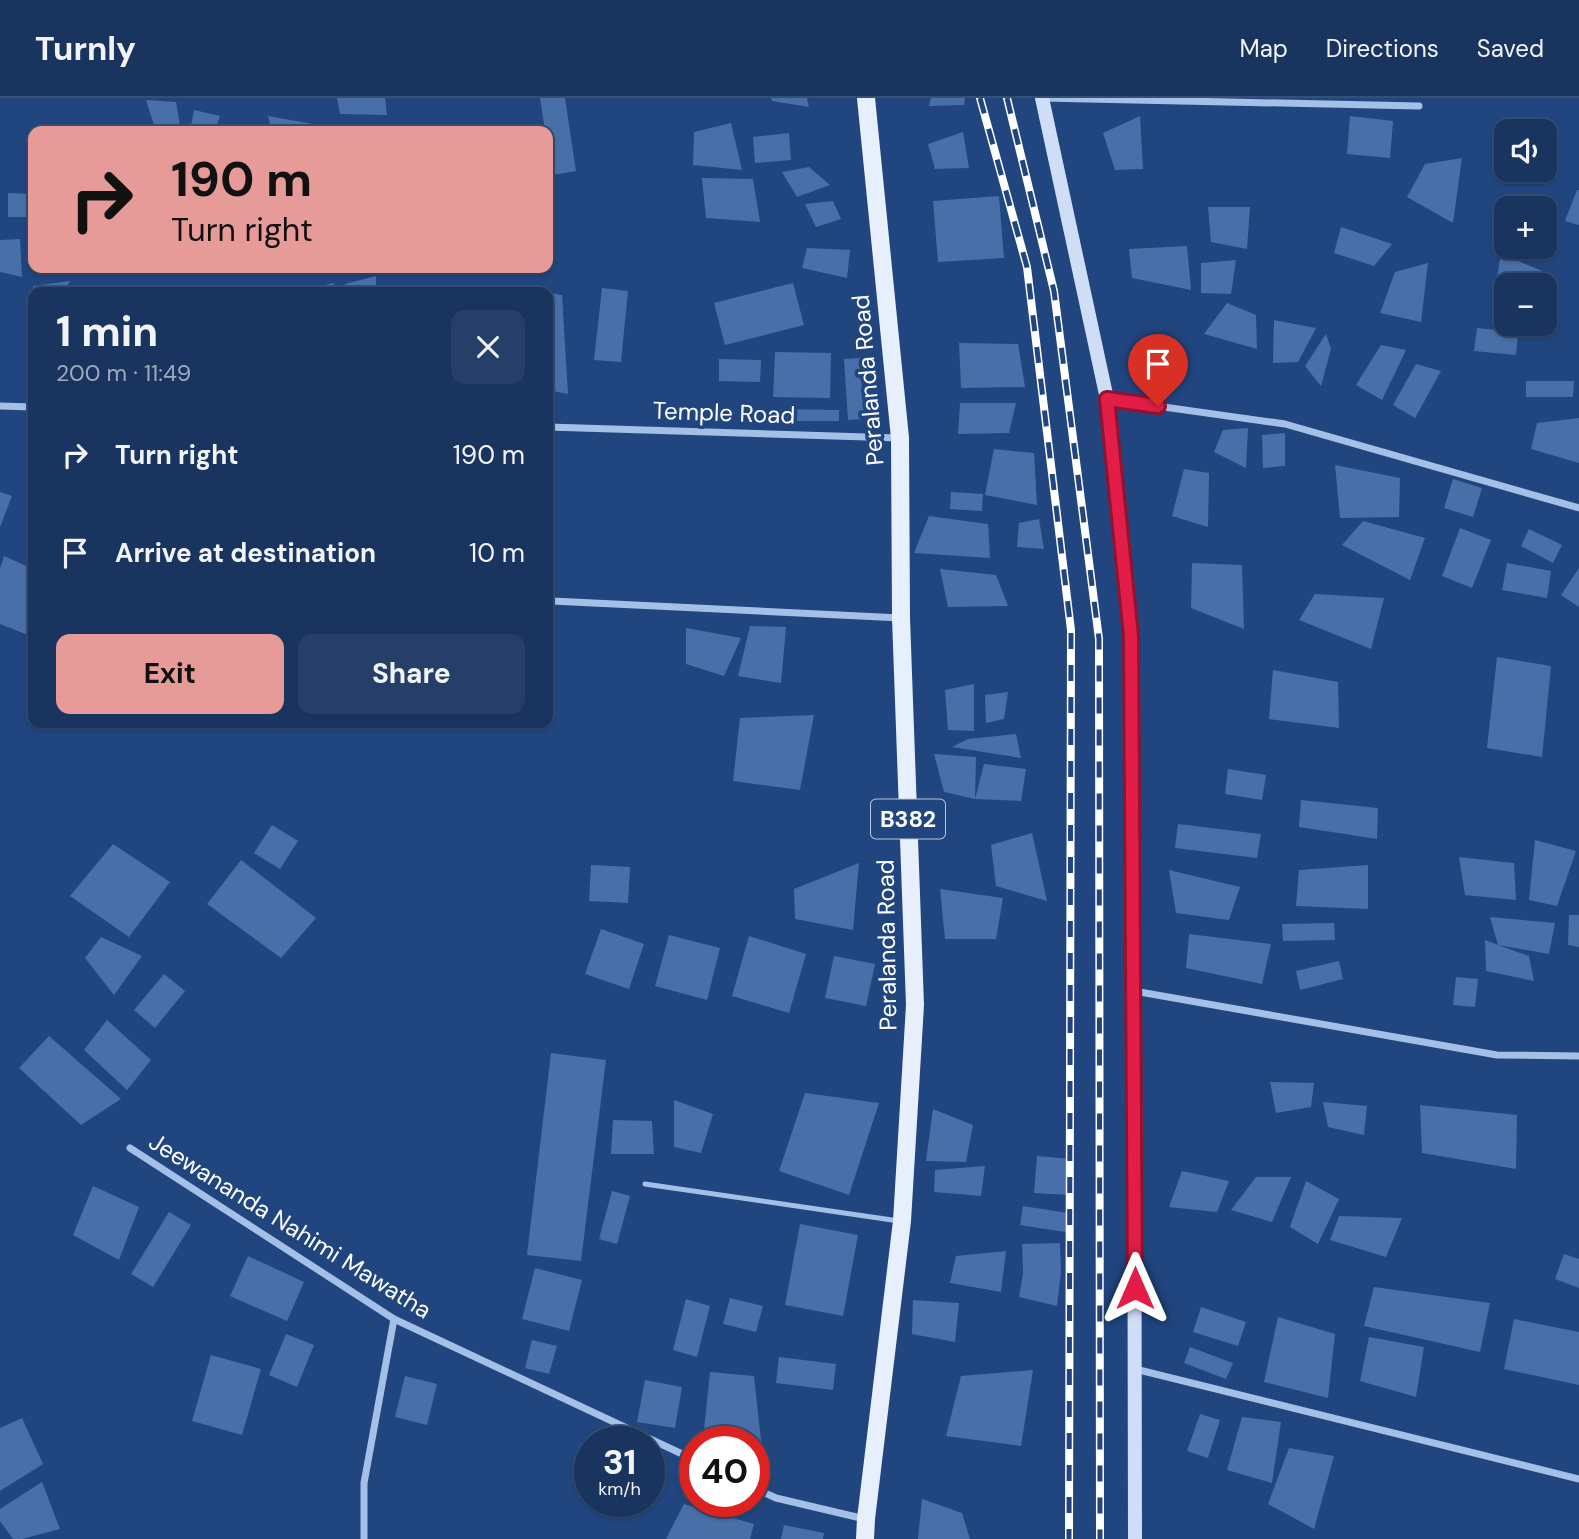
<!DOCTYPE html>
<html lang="en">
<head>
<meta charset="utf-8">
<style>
  body { margin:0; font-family:"DM Sans",sans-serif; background:#253f68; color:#f1f3f6; height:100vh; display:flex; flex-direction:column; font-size:26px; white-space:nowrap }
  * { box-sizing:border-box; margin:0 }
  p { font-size:23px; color:#9faabd }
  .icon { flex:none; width:38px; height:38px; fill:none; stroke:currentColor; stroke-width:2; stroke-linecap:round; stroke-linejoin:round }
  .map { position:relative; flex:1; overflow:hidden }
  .panel { position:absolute; left:28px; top:189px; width:525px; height:441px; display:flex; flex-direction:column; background:#18345f; border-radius:14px; box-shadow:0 2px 5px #0004,0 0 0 2px #364f74 }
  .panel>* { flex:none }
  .banner { position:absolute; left:28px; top:28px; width:525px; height:147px; border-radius:14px; box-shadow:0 2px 5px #0004,0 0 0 2px #364f74; background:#e69b98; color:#111; overflow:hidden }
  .controls { position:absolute; left:1494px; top:21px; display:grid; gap:14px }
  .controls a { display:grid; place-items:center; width:63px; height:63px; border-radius:14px; background:#18345f; box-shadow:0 2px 5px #0004,0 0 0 2px #364f74; font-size:35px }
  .speed { position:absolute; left:574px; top:1328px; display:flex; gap:14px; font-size:35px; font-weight:700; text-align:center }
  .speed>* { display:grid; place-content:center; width:91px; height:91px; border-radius:50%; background:#18345f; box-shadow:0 2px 5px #0004,0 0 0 2px #364f74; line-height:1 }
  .speed small { font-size:18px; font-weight:400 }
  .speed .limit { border:10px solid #d22; background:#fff; color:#111 }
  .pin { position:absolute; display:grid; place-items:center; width:60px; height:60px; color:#fff; margin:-72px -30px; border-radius:50% 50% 50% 0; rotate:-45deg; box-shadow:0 0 7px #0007 }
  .pin .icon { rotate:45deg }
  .me { position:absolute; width:77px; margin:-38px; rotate:0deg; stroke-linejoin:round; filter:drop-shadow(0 0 5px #0008) }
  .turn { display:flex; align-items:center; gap:24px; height:147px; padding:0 28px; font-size:32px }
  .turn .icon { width:91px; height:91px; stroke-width:2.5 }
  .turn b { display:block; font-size:49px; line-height:60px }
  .round { display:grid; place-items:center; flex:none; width:74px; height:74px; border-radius:14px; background:#253f68 }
  .summary { display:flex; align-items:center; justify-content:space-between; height:119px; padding:0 28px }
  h1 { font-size:42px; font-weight:700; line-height:52px }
  .cta { display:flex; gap:14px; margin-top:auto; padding:14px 28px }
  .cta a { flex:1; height:80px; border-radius:14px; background:#e69b98; color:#111; font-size:28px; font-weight:700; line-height:80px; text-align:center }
  .cta a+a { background:#253f68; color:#f1f3f6 }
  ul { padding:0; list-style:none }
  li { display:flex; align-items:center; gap:21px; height:98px; padding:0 28px }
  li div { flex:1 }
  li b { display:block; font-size:26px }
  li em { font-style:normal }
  header { display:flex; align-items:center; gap:42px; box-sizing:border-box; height:98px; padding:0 35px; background:#18345f; border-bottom:2px solid #364f74 }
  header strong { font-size:33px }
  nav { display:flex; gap:38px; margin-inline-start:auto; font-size:24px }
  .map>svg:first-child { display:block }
  .building { fill:#496fa8 }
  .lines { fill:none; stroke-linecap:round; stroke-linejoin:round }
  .lane { stroke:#a5c0e7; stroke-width:5 }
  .street { stroke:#a5c0e7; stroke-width:7 }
  .secondary { stroke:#cfdef6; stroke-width:14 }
  .primary { stroke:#e7effd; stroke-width:18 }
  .rail-casing { stroke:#fff; stroke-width:8 }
  .rail { stroke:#20457f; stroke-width:5; stroke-dasharray:16; stroke-linecap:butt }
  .route-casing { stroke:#92132f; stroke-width:18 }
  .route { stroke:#e11d48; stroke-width:12 }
  .labels { text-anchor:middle; stroke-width:7; stroke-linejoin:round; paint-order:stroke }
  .shield { fill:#20457f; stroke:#bcc7d9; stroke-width:2 }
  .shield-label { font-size:23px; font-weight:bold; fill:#fff }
  .street-label { font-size:24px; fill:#fff; stroke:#20457f }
</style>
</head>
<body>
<header>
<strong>Turnly</strong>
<nav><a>Map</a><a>Directions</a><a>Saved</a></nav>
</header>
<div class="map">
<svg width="1579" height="1441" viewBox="0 0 1579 1441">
  <rect width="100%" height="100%" fill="#20457f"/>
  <g class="building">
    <polygon points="337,0 385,0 387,17 340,16"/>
    <polygon points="540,0 565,0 576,73 552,77 548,33 545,33"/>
    <polygon points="771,0 807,0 809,9 772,3"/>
    <polygon points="931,0 965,0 964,7 929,8"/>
    <polygon points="146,2 176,4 181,33 156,33"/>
    <polygon points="194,12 220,18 215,33 190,33"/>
    <polygon points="268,18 324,28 323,33 272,33"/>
    <polygon points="1140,18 1143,71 1115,72 1103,35"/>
    <polygon points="1350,18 1393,23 1390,60 1347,56"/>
    <polygon points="731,25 742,72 693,67 694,34"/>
    <polygon points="963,34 969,70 935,71 928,46"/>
    <polygon points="789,35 791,62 755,65 753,39"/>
    <polygon points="1462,60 1453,125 1407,99 1425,66"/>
    <polygon points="809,69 830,87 797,99 782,74"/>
    <polygon points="702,80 753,81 760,124 706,120"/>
    <polygon points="1577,92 1579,92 1579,127 1565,123"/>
    <polygon points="8,95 33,96 33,119 8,119"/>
    <polygon points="999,98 1004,160 938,164 933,103"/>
    <polygon points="833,103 841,121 816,129 805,106"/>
    <polygon points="1208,109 1250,109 1247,151 1211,144"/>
    <polygon points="1341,129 1392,146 1374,168 1334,155"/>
    <polygon points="20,141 22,179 0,174 0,142"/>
    <polygon points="1187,148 1191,192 1132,180 1129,151"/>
    <polygon points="807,150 850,152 847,180 802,170"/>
    <polygon points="1501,156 1552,177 1546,194 1545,187 1507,187 1507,201 1494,195"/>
    <polygon points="1236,162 1231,196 1201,195 1201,165"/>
    <polygon points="1428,165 1421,224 1380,215 1395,174"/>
    <polygon points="376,178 376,194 343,194 345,186"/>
    <polygon points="70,183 64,194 33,194 33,188"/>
    <polygon points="334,185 333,194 295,194 295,193"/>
    <polygon points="793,185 804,227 725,247 714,205"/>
    <polygon points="489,187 530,193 530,194 490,194"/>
    <polygon points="284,189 284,194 218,194 218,190"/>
    <polygon points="602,190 628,193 621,264 594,262"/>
    <polygon points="548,195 562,197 568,296 548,292"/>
    <polygon points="1227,205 1256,217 1257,251 1204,236"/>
    <polygon points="1274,222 1316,230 1298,264 1273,265"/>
    <polygon points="1477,230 1518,234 1516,257 1474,253"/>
    <polygon points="1326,236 1331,251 1321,288 1305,268"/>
    <polygon points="959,245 1018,246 1025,289 961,290"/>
    <polygon points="1381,247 1406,252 1382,302 1356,287"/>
    <polygon points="775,254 831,255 830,300 773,299"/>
    <polygon points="860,260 864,321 848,322 844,261"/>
    <polygon points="719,261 761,262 760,284 719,283"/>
    <polygon points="1416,266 1441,273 1415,320 1393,307"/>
    <polygon points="1526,283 1574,283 1573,299 1526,299"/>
    <polygon points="960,305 1016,305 1009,335 958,336"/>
    <polygon points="775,311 839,312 839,323 774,323"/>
    <polygon points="1579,320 1579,365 1531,351 1537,325"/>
    <polygon points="1248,330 1246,370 1214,354 1223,332"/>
    <polygon points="1285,335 1285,368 1263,370 1262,337"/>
    <polygon points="994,351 1034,355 1037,407 985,397"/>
    <polygon points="1335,367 1400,380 1399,419 1340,420"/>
    <polygon points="1184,371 1209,375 1208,429 1172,418"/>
    <polygon points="1453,381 1482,390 1473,419 1444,410"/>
    <polygon points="0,394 12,398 0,429"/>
    <polygon points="951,394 983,396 982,413 950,411"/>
    <polygon points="929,418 988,426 990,460 914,455"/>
    <polygon points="1039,421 1044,451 1017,449 1019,425"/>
    <polygon points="1363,423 1425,440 1410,482 1342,447"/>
    <polygon points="1460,430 1491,442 1472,490 1442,478"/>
    <polygon points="1529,431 1562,447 1553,465 1521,448"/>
    <polygon points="4,458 33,471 33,539 0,526 0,471"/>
    <polygon points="1192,465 1242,467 1244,531 1191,510"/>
    <polygon points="1507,465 1551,473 1547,500 1502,492"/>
    <polygon points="1579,470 1579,509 1561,497"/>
    <polygon points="940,471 996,477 1008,508 948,509"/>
    <polygon points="1315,496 1384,500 1371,551 1299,522"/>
    <polygon points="750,528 786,529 781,585 738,578"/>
    <polygon points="686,530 741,540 724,578 686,566"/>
    <polygon points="1497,559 1551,568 1542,659 1487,650"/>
    <polygon points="1273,572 1338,584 1339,630 1269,621"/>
    <polygon points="974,586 974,633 948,632 945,592"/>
    <polygon points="1008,594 1004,621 986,625 985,597"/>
    <polygon points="814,617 800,692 733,683 740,620"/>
    <polygon points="1016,636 1021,660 952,649 968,641"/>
    <polygon points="934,656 976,659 975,701 984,666 1026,671 1021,703 975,701 944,694"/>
    <polygon points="1228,671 1266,677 1262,702 1225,696"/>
    <polygon points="1301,702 1378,710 1377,741 1299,729"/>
    <polygon points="1178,726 1261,736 1257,760 1175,750"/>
    <polygon points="272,727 298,743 280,771 254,755"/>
    <polygon points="1032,735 1047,803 996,788 991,747"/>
    <polygon points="1535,742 1576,753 1557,808 1529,802"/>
    <polygon points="113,746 170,784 129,839 70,798"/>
    <polygon points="1459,759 1514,765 1516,802 1465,797"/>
    <polygon points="241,762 316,820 281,860 207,806"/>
    <polygon points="859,765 853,832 795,821 794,791"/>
    <polygon points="591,767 630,769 628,805 589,803"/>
    <polygon points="1368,767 1368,811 1296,808 1299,772"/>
    <polygon points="1169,772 1240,789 1229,822 1176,815"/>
    <polygon points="940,791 1003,800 996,841 945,841"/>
    <polygon points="1569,817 1579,817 1579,849 1568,847"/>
    <polygon points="1490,819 1555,825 1549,856 1498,847 1529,858 1534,883 1486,873 1485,842 1498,847"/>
    <polygon points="1334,825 1335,842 1283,843 1282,826"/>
    <polygon points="601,831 644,846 629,891 585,876"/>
    <polygon points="1189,836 1271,846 1262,886 1186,870"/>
    <polygon points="669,837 720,850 707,902 655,888"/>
    <polygon points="749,838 806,856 789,915 732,898"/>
    <polygon points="101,839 142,858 114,897 85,860"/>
    <polygon points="834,858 875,866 866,908 825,900"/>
    <polygon points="1339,863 1343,881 1300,892 1296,873"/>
    <polygon points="164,876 185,893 155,930 134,912"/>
    <polygon points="1456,879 1478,881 1475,909 1453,907"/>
    <polygon points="107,922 151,962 127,992 84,952"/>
    <polygon points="49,938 121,1001 81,1027 19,970"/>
    <polygon points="551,955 606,962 581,1163 527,1157"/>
    <polygon points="1270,984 1314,985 1311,1009 1276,1015"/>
    <polygon points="805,995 879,1005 849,1097 779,1073"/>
    <polygon points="674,1002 713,1016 701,1055 674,1049"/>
    <polygon points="1323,1004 1367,1008 1364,1037 1328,1029"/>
    <polygon points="1420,1007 1517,1017 1516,1071 1422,1055"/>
    <polygon points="933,1011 973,1027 966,1064 926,1063"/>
    <polygon points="613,1022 652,1023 654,1056 611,1056"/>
    <polygon points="1037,1058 1072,1061 1069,1097 1034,1095"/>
    <polygon points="985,1068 981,1098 934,1094 935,1072"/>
    <polygon points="1182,1073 1229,1083 1217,1114 1169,1109"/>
    <polygon points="1256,1079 1291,1079 1272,1124 1231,1112"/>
    <polygon points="1306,1083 1339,1101 1318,1146 1290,1129"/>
    <polygon points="93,1088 139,1109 119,1162 73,1137"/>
    <polygon points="612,1093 630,1098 617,1146 599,1141"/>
    <polygon points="1023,1108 1074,1116 1071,1135 1020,1127"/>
    <polygon points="169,1114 191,1127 153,1189 131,1176"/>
    <polygon points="1339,1118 1402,1120 1386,1159 1330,1142"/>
    <polygon points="800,1126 858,1137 843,1218 785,1207"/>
    <polygon points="1060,1145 1061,1174 1057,1208 1019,1199 1023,1175 1022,1146"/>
    <polygon points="1006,1153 1001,1194 950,1185 956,1158"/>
    <polygon points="1564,1156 1579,1161 1579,1190 1555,1181"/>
    <polygon points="248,1158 304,1184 287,1223 230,1198"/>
    <polygon points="535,1170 582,1182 569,1233 522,1221"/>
    <polygon points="1374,1189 1490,1205 1480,1254 1364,1228"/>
    <polygon points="730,1200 763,1208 756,1234 723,1226"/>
    <polygon points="686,1201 710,1208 697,1259 673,1252"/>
    <polygon points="913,1202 959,1205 955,1244 912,1236"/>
    <polygon points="1201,1209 1246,1224 1238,1248 1193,1234"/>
    <polygon points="1278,1219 1335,1236 1328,1300 1264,1284"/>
    <polygon points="1514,1221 1579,1234 1579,1287 1504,1271"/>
    <polygon points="286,1236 314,1247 297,1289 269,1277"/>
    <polygon points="1369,1239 1424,1249 1416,1299 1360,1283"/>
    <polygon points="532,1242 557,1248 549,1276 525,1270"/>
    <polygon points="1190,1249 1233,1265 1226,1281 1184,1265"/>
    <polygon points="211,1257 261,1271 242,1337 192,1323"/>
    <polygon points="779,1259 836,1266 833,1292 776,1285"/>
    <polygon points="1033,1272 1021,1348 946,1338 961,1278"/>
    <polygon points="710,1274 754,1278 762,1352 754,1350 754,1344 719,1344 703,1341"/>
    <polygon points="405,1278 437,1286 427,1327 395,1319"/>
    <polygon points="645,1282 682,1289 675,1330 637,1324"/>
    <polygon points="1200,1316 1220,1322 1208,1360 1187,1353"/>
    <polygon points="1242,1319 1281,1324 1272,1385 1227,1372"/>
    <polygon points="22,1320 43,1366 0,1393 0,1330"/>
    <polygon points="1289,1350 1334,1358 1314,1431 1268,1406"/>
    <polygon points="42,1384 60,1431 22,1441 13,1441 0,1423 0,1411"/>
    <polygon points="922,1401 962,1415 970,1441 918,1441"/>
    <polygon points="684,1406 754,1426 750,1441 666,1441"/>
    <polygon points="784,1427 824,1435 823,1441 781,1441"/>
  </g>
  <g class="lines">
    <polyline class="lane" points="645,1086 899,1123"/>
    <g class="street">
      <polyline points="1042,0 1419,8"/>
      <polyline points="1107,301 1285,326 1579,410"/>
      <polyline points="0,308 33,309"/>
      <polyline points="548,329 899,340"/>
      <polyline points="552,503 901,520"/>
      <polyline points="1134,893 1497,957 1579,958"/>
      <polyline points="130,1050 394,1221 695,1362"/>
      <polyline points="1135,1271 1579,1381"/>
      <polyline points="754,1390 776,1400 865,1421"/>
      <polyline points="364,1441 364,1385 394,1221"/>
    </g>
    <polyline class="secondary" points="1042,0 1107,301 1131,538 1134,893 1135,1441"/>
    <polyline class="primary" points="865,1441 866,1421 902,1123 915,907 901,520 900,340 866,0"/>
    <g class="rail-casing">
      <g id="rail">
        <polyline points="980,0 1027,169 1071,532 1069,1441"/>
        <polyline points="1007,0 1054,193 1099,541 1100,1441"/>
      </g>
    </g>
    <use href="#rail" class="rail"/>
  </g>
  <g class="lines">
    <g class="route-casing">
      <polyline id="route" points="1135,1190 1131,538 1107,301 1158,308"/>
    </g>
    <use href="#route" class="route"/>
  </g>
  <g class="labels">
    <rect class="shield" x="871" y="701.5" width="74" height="39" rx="5"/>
    <g class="shield-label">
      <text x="908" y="729">B382</text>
    </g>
    <g class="street-label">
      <text transform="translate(868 282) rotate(-95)" y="8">Peralanda Road</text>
      <text transform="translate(724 315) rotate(2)" y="8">Temple Road</text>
      <text transform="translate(887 847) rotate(-91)" y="8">Peralanda Road</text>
      <text transform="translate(290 1128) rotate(32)" y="8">Jeewananda Nahimi Mawatha</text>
    </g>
  </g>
</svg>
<div class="controls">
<a><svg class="icon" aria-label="sound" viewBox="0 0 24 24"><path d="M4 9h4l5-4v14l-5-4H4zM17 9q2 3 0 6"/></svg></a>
<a>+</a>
<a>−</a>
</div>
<div class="speed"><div>31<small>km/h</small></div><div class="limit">40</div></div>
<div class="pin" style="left:1158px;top:308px;background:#d93025"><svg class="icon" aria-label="arrive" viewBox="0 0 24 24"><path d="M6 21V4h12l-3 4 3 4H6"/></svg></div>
<svg class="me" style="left:1135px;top:1190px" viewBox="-20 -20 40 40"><path d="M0-17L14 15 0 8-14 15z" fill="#e11d48" stroke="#fff" stroke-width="4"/></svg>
<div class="banner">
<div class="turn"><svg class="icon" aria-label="right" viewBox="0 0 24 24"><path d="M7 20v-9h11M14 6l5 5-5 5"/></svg><div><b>190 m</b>Turn right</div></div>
</div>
<section class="panel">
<div class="summary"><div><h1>1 min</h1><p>200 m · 11:49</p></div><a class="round"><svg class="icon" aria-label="close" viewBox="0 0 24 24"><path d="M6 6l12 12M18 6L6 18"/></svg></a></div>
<ul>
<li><svg class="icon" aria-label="right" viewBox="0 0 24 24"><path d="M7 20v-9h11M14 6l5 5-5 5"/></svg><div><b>Turn right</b></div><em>190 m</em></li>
<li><svg class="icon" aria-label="arrive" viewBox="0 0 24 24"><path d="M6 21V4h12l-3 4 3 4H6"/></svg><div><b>Arrive at destination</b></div><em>10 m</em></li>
</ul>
<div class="cta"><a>Exit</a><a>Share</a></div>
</section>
</div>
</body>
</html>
